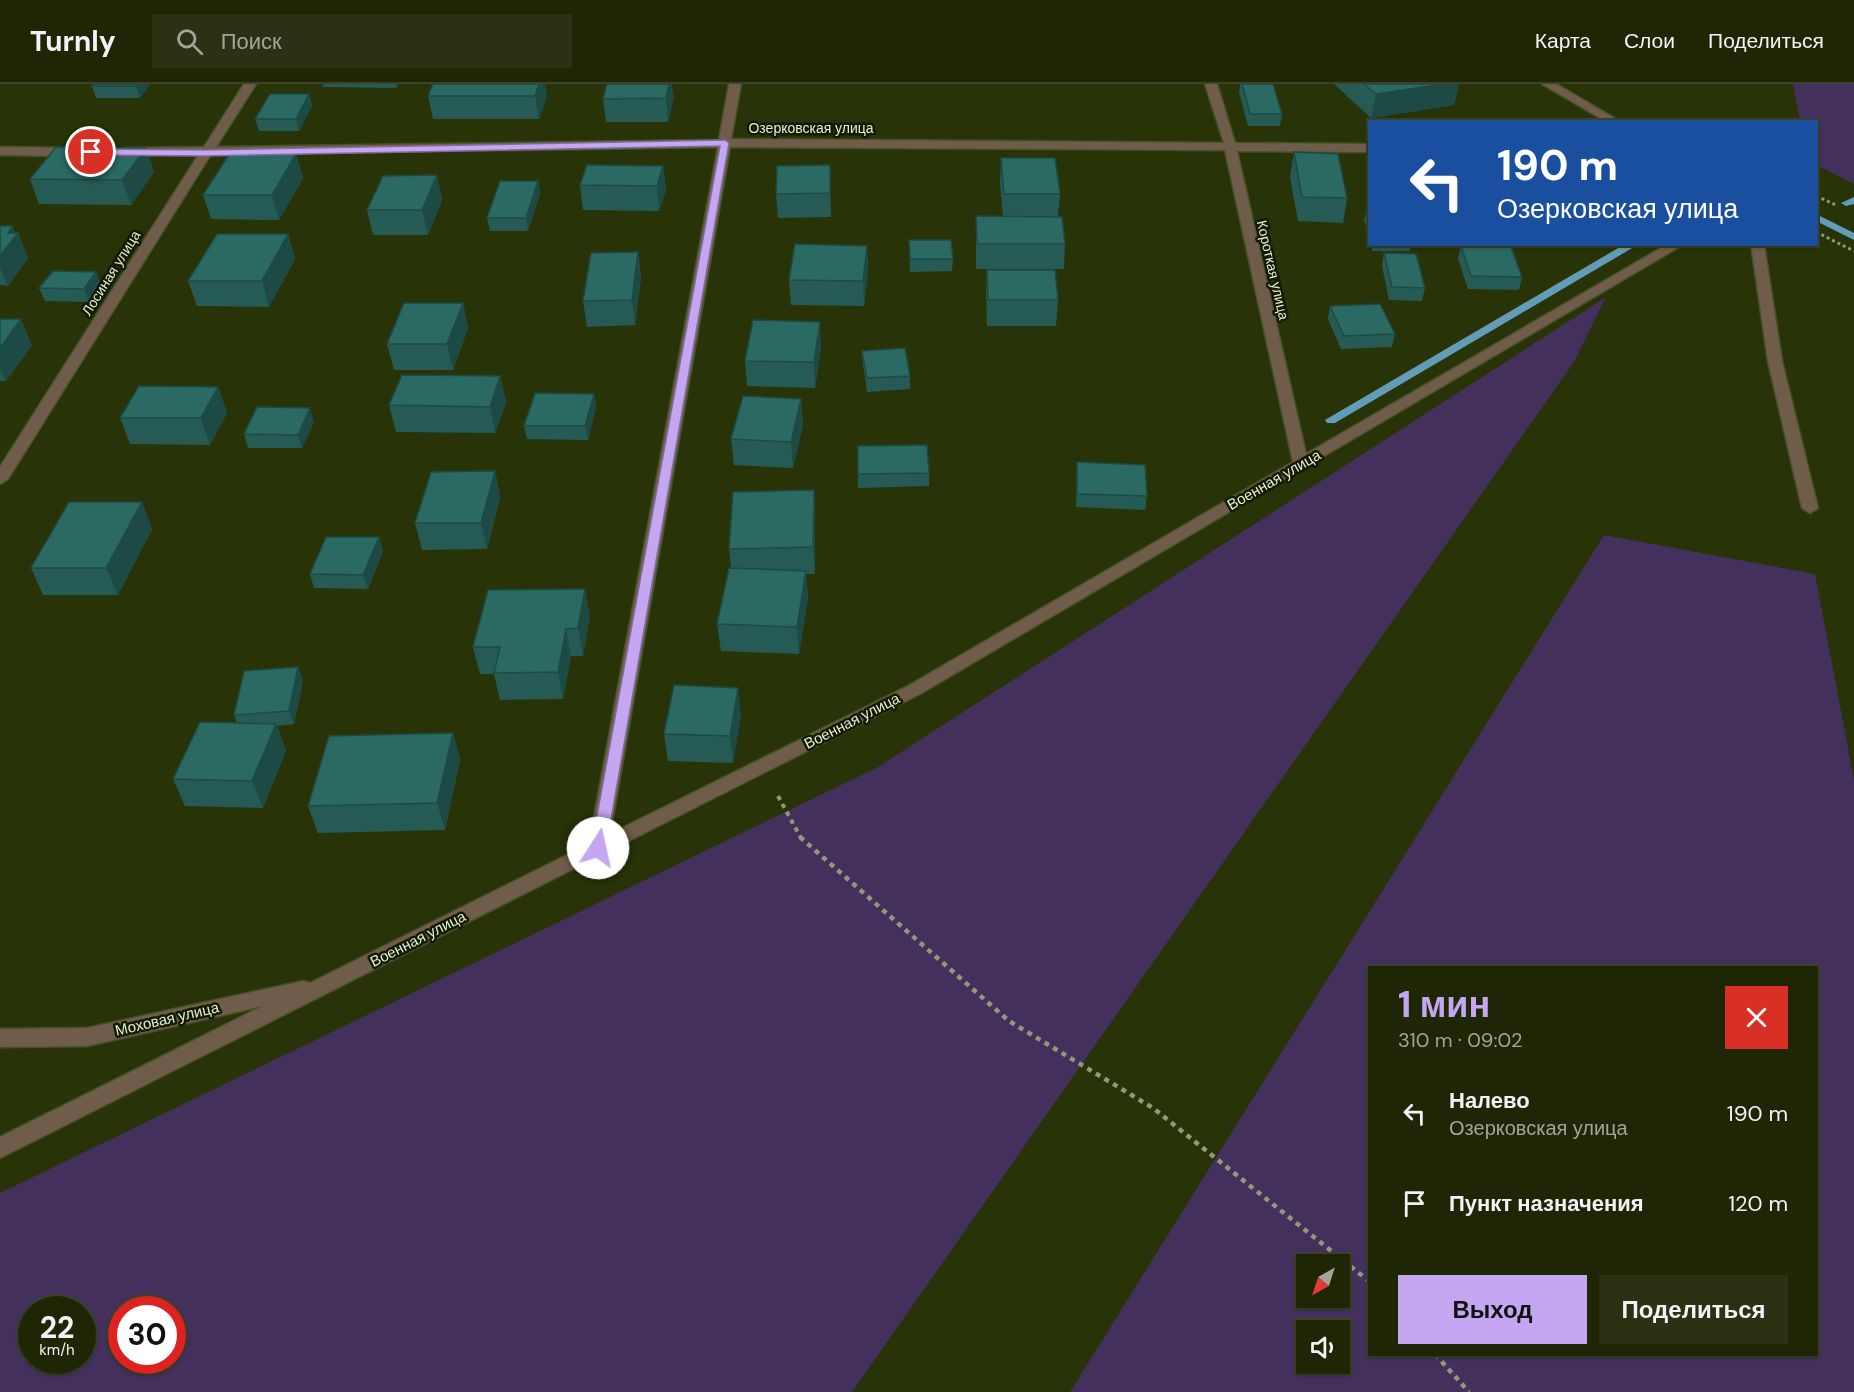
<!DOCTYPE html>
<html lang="ru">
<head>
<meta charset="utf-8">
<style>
  body { margin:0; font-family:"DM Sans",sans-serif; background:#2b3213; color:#f1f3f6; height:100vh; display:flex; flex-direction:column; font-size:22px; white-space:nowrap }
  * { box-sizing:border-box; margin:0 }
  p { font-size:20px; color:#a1a59a }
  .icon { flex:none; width:33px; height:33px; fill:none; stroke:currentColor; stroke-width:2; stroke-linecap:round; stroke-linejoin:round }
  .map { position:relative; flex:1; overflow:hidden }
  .side { position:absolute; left:1368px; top:882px; width:450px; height:390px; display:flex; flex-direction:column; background:#1e2605; border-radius:0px; box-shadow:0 2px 4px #0004,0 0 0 2px #3c4327 }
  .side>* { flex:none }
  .banner { position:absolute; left:1368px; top:36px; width:450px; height:126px; border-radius:0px; box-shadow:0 2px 4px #0004,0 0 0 2px #3c4327; background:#1a4fa0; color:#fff; overflow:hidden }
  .needle { width:39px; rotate:219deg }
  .controls { position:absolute; left:1296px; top:1170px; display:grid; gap:12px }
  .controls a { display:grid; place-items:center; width:54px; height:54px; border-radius:0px; background:#1e2605; box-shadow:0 2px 4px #0004,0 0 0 2px #3c4327; font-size:30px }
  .speed { position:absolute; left:18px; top:1212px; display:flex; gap:12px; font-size:30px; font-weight:700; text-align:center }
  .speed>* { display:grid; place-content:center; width:78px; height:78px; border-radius:50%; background:#1e2605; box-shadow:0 2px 4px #0004,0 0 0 2px #3c4327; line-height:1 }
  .speed small { font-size:15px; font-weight:400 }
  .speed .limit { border:9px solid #d22; background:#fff; color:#111 }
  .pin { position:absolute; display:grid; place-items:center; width:51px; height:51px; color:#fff; margin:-26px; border:3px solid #fff; border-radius:50%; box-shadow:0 2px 6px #0007 }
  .me { position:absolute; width:66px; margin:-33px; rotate:10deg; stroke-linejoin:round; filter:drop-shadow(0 0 4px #0008) }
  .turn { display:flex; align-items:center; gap:21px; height:126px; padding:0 30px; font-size:27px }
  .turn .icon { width:78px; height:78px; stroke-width:2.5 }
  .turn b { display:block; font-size:42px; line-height:51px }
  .round { display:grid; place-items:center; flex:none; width:63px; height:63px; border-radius:0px; background:#2b3213 }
  .head { display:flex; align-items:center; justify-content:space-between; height:102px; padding:0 30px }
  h1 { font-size:36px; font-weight:800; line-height:45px; color:#c5a6f0 }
  .button { display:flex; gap:12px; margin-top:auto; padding:12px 30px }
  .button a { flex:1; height:69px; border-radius:0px; background:#c5a6f0; color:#111; font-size:24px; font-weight:800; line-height:69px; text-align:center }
  .button a+a { background:#2b3213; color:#f1f3f6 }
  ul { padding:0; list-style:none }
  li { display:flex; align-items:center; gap:18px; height:90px; padding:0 30px }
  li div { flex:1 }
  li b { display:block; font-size:22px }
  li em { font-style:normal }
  header { display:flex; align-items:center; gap:36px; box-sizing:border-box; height:84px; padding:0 30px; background:#1e2605; border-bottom:2px solid #3c4327 }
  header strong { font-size:28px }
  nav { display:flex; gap:33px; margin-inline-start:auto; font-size:21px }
  .search { width:420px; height:54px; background:#2b3213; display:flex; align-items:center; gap:15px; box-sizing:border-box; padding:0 21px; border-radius:0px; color:#a1a59a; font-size:22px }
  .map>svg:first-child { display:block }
  .green { fill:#43305c; fill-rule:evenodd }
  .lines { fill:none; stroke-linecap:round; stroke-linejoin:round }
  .stream { fill:#639cb8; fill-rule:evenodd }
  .lane-casing { stroke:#465127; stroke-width:3 }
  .street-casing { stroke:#465127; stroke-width:3 }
  .path-far2 { stroke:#8f9a76; stroke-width:3; stroke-dasharray:3 3; stroke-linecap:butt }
  .path-far1 { stroke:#8f9a76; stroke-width:4; stroke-dasharray:4.5 4.5; stroke-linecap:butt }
  .path { stroke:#8f9a76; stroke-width:4.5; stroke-dasharray:5 5; stroke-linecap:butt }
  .lane { fill:#705c4b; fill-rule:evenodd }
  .street { fill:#705c4b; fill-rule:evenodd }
  .wall { fill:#255b54 }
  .shaded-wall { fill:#1e4a45 }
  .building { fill:#2b6a62; stroke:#1e4a45; stroke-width:1.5 }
  .route { fill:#c5a6f0; stroke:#806c9c; stroke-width:1.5 }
  .labels { text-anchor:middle; stroke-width:5; stroke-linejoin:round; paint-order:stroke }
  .far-street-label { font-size:14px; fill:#e4efd1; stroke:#131903 }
  .street-label { font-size:15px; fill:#e4efd1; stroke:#131903 }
</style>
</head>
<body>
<header>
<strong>Turnly</strong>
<div class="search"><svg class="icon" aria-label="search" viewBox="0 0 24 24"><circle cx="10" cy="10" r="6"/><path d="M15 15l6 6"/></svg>Поиск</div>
<nav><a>Карта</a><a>Слои</a><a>Поделиться</a></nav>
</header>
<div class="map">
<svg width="1854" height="1308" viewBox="0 0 1854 1308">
  <rect width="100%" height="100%" fill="#283307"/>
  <g class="green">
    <polygon points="1793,0 1854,0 1854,100 1817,81 1816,38 1800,37"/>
    <path d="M1606,213L1574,278L852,1308H0V1109L878,683ZM32,1226H82V1276H32ZM122,1226H172V1276H122Z"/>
    <path d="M1604,451L1815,490L1854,696V1308H1070ZM1370,884H1816V1270H1370ZM1306,1180H1340V1214H1306ZM1306,1246H1340V1280H1306Z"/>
  </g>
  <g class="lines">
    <g class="stream">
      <polygon points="1854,113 1854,120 1846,122 1841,119"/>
      <polygon points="1816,130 1854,149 1854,156 1816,137"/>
      <polygon points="1625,160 1639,160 1335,339 1327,339 1325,336"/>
    </g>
    <g class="lane-casing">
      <polygon id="lane" points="1751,160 1764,160 1782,277 1818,424 1810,429 1802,424 1768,277"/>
    </g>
    <g class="street-casing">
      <g id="street">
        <path d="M244,0H256L216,63L719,56L729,0H741L731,55L1224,59L1205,0H1217L1235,59L1370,60V68L1237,67L1306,370L1668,160H1684L920,610L0,1074V1053L263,922L87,962L0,963V945L87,944L303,897L310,899L589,760L718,63L211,70L8,395L0,400V383L199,70L125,72L119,68L125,64L204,63ZM730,63L1225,66L1293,378L908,602L610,750Z"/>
        <polygon points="1542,0 1556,0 1621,38 1607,38"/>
        <polygon points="0,63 76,64 82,68 76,72 0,71"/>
      </g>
    </g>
    <g class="path-far2">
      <polyline points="1816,112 1838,122"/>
      <polyline points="1816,148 1854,167"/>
    </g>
    <polyline class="path-far1" points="778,712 801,754"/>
    <g class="path">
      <polyline points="800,753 1009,937 1153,1024 1370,1198"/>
      <polyline points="1435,1270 1469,1308"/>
    </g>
    <use href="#lane" class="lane"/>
    <use href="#street" class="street"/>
  </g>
  <g class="wall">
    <polygon points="150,0 140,14 96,14 92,2"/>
    <polygon points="323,0 398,0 396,4 323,3"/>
    <polygon points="433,0 545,0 547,12 539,35 433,35 428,12"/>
    <polygon points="1240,0 1273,0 1282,30 1280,42 1248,42 1239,8"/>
    <polygon points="1334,0 1459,0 1454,21 1371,34"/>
    <polygon points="309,10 312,22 299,47 259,47 255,35"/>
    <polygon points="674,12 668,38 606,38 603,15"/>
    <polygon points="146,64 154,88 131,121 39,120 30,95"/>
    <polygon points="1294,68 1347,114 1343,139 1298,137 1290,93"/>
    <polygon points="296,70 303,94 279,136 211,135 203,111"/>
    <polygon points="1001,74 1060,110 1058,133 1065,160 1064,185 976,185 976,132 1003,133 1000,99"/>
    <polygon points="830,81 831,133 778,134 776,110"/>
    <polygon points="663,82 666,106 659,127 583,126 580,101"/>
    <polygon points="437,91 442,116 428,151 373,151 367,126"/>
    <polygon points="538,97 540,109 528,147 490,147 487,134"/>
    <polygon points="1367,124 1370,124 1370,156 1364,136"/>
    <polygon points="0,142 15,149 18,149 28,174 8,202 0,201"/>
    <polygon points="288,150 295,175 269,223 197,222 188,197"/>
    <polygon points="909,156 953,175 952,187 910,188"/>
    <polygon points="1371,160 1411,160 1410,167 1372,167"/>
    <polygon points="867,162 868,187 864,222 791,221 789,196"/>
    <polygon points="1461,162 1522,193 1519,206 1468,205 1458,175"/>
    <polygon points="638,168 641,193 635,241 587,243 583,217"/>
    <polygon points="1384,169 1425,204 1422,217 1389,216 1382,182"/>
    <polygon points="987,186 1058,216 1056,242 987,242 986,211"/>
    <polygon points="96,188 101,200 89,218 45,217 39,204"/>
    <polygon points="463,219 468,244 453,286 394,286 387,260"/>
    <polygon points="1330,222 1395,250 1392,263 1341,265 1328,235"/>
    <polygon points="0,235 32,261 6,297 0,297"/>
    <polygon points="821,263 815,304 747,302 745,277"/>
    <polygon points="862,267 910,292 910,305 867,308 863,280"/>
    <polygon points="500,292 506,318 495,349 396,348 389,321"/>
    <polygon points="218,303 227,329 210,361 130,360 120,334"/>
    <polygon points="594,310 596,323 588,356 527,355 524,342"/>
    <polygon points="801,315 803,341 793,384 734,381 731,355"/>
    <polygon points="314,338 302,364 248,364 244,350"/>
    <polygon points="1077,378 1147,412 1145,426 1076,423"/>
    <polygon points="495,387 500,414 487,465 422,466 415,439"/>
    <polygon points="929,389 929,402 858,404 858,390"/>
    <polygon points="814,406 815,433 815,490 806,490 808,514 799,570 721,567 717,540 731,484 729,465"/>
    <polygon points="142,418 152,445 118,511 43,511 31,484"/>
    <polygon points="379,453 383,467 368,505 314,504 310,490"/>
    <polygon points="590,532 583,572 571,572 563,615 500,616 494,590 480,590 473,563"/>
    <polygon points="298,583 303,597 294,640 277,642 286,667 263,724 185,722 173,695 237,639 234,631"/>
    <polygon points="741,631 733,679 668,677 664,650"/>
    <polygon points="453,649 460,676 445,746 318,749 308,722"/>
  </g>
  <g class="shaded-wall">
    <polygon points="138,0 150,0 140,14 136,2"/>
    <polygon points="539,0 545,0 547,12 539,35 535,12"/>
    <polygon points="669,0 672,0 674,12 668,38 666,14"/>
    <polygon points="1443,0 1459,0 1454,21 1371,34 1376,10"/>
    <polygon points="309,10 312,22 299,47 296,35"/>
    <polygon points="146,64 154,88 131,121 122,96"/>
    <polygon points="296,70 303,94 279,136 272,111"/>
    <polygon points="830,81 831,105 831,133 830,109"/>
    <polygon points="663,82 666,106 659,127 657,102"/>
    <polygon points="437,91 442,116 428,151 422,126"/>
    <polygon points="538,97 540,109 528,147 526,134"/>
    <polygon points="13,142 16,151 18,149 28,174 8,202 0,184 0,172 8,149"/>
    <polygon points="288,150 295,175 269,223 262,197"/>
    <polygon points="867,162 868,187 864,222 863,197"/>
    <polygon points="638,168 641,193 635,241 632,216"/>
    <polygon points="96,188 101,200 89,218 84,205"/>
    <polygon points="463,219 468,244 453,286 447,260"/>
    <polygon points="21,235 32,261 6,297 0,284 0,264"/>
    <polygon points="820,238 821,263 815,304 814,278"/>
    <polygon points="500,292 506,318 495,349 490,323"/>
    <polygon points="218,303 227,329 210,361 201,334"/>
    <polygon points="594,310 596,323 588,356 585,342"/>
    <polygon points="801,315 803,341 793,384 791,358"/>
    <polygon points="310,324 314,338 302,364 298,351"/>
    <polygon points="495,387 500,414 487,465 481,439"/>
    <polygon points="814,406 815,433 815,490 813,463"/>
    <polygon points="142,418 152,445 118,511 106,484"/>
    <polygon points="379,453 383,467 368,505 363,491"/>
    <polygon points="806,487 808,514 799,570 797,543"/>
    <polygon points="585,505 590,532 583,572 578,544"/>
    <polygon points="566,545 571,572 563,615 558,588"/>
    <polygon points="298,583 303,597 294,640 289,627"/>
    <polygon points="738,604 741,631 733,679 730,652"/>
    <polygon points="276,640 286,667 263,724 252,697"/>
    <polygon points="453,649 460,676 445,746 437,719"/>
  </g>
  <g class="building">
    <polygon points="94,0 138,0 136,2 92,2"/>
    <polygon points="433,0 539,0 535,12 428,12"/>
    <polygon points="607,0 669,0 666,14 603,15"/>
    <polygon points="1242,0 1273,0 1282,30 1250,30"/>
    <polygon points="1364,0 1443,0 1376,10"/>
    <polygon points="270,10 309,10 296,35 255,35"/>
    <polygon points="56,63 146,64 122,96 30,95"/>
    <polygon points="1294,68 1338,70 1347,114 1302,113"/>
    <polygon points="230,69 296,70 272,111 203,111"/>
    <polygon points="1001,74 1055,74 1060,110 1004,110"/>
    <polygon points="587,81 663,82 657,102 580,101"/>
    <polygon points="830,81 830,109 776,110 777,82"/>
    <polygon points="437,91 422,126 367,126 383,92"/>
    <polygon points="500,97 538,97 526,134 487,134"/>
    <polygon points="1367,124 1370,124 1370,134"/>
    <polygon points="976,132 1062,133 1065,160 977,160"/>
    <polygon points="0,142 13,142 8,149 18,149 0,172"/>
    <polygon points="217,150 288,150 262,197 188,197"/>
    <polygon points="909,156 951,156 953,175 910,175"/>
    <polygon points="795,160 867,162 863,197 789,196"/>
    <polygon points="1461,162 1511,163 1522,193 1471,192"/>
    <polygon points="638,168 632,216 583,217 591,169"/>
    <polygon points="1384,169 1416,170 1425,204 1392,203"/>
    <polygon points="987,186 1055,186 1058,216 988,216"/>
    <polygon points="53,187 96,188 84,205 39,204"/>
    <polygon points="404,219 463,219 447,260 387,260"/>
    <polygon points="1380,220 1395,250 1344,252 1330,222"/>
    <polygon points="0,235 21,235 0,264"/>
    <polygon points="753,236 820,238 814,278 745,277"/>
    <polygon points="905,264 910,292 867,294 862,267"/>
    <polygon points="402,291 500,292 490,323 389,321"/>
    <polygon points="139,302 218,303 201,334 120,334"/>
    <polygon points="535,309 594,310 585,342 524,342"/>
    <polygon points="743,312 801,315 791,358 731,355"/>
    <polygon points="257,323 310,324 298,351 244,350"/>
    <polygon points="927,361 929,389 858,390 858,362"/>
    <polygon points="1077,378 1145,381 1147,412 1077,410"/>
    <polygon points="495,387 481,439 415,439 431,388"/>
    <polygon points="814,406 813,463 729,465 733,408"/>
    <polygon points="69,418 142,418 106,484 31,484"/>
    <polygon points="326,453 379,453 363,491 310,490"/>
    <polygon points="729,484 806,487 797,543 717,540"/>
    <polygon points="585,505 578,544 566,545 558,588 494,589 500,563 473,563 488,506"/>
    <polygon points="298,583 289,627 234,631 244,587"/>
    <polygon points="674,601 738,604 730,652 664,650"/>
    <polygon points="200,638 276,640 252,697 173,695"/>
    <polygon points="453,649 437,719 308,722 329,652"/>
  </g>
  <polygon class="route" points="725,56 729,59 606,764 598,769 591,764 720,62 204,72 91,71 86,68 91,65 204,66"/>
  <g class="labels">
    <g class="far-street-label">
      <text x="811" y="49">Озерковская улица</text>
      <text transform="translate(1273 186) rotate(77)" y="5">Короткая улица</text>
      <text transform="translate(111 189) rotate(-58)" y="5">Лосиная улица</text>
    </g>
    <g class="street-label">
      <text transform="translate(1274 396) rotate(-30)" y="5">Военная улица</text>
      <text transform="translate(852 637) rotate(-27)" y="5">Военная улица</text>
      <text transform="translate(418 855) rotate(-27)" y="5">Военная улица</text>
      <text transform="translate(167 935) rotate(-13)" y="5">Моховая улица</text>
    </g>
  </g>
</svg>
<div class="controls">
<a><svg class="needle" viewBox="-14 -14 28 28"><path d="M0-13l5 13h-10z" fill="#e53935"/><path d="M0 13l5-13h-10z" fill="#a1a59a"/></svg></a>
<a><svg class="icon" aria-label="sound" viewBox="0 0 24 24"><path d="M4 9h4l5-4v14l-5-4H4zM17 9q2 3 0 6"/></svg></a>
</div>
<div class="speed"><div>22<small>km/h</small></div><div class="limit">30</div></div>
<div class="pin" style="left:91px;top:68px;background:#d93025"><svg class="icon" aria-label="arrive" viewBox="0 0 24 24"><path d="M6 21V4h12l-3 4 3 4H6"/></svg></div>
<svg class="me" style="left:598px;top:764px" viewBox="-20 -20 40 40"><circle r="19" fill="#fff"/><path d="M0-13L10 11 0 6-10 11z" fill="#c5a6f0"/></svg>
<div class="banner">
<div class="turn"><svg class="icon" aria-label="left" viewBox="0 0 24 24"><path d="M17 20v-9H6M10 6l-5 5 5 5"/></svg><div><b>190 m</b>Озерковская улица</div></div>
</div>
<section class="side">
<div class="head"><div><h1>1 мин</h1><p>310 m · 09:02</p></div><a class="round" style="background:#d93025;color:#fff"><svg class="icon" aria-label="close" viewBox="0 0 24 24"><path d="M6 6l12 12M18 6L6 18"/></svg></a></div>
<ul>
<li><svg class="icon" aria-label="left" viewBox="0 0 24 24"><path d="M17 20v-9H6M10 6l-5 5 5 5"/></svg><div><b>Налево</b><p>Озерковская улица</p></div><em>190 m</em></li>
<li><svg class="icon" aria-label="arrive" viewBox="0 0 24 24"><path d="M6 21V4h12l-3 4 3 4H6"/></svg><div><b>Пункт назначения</b></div><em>120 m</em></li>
</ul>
<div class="button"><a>Выход</a><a>Поделиться</a></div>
</section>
</div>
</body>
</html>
